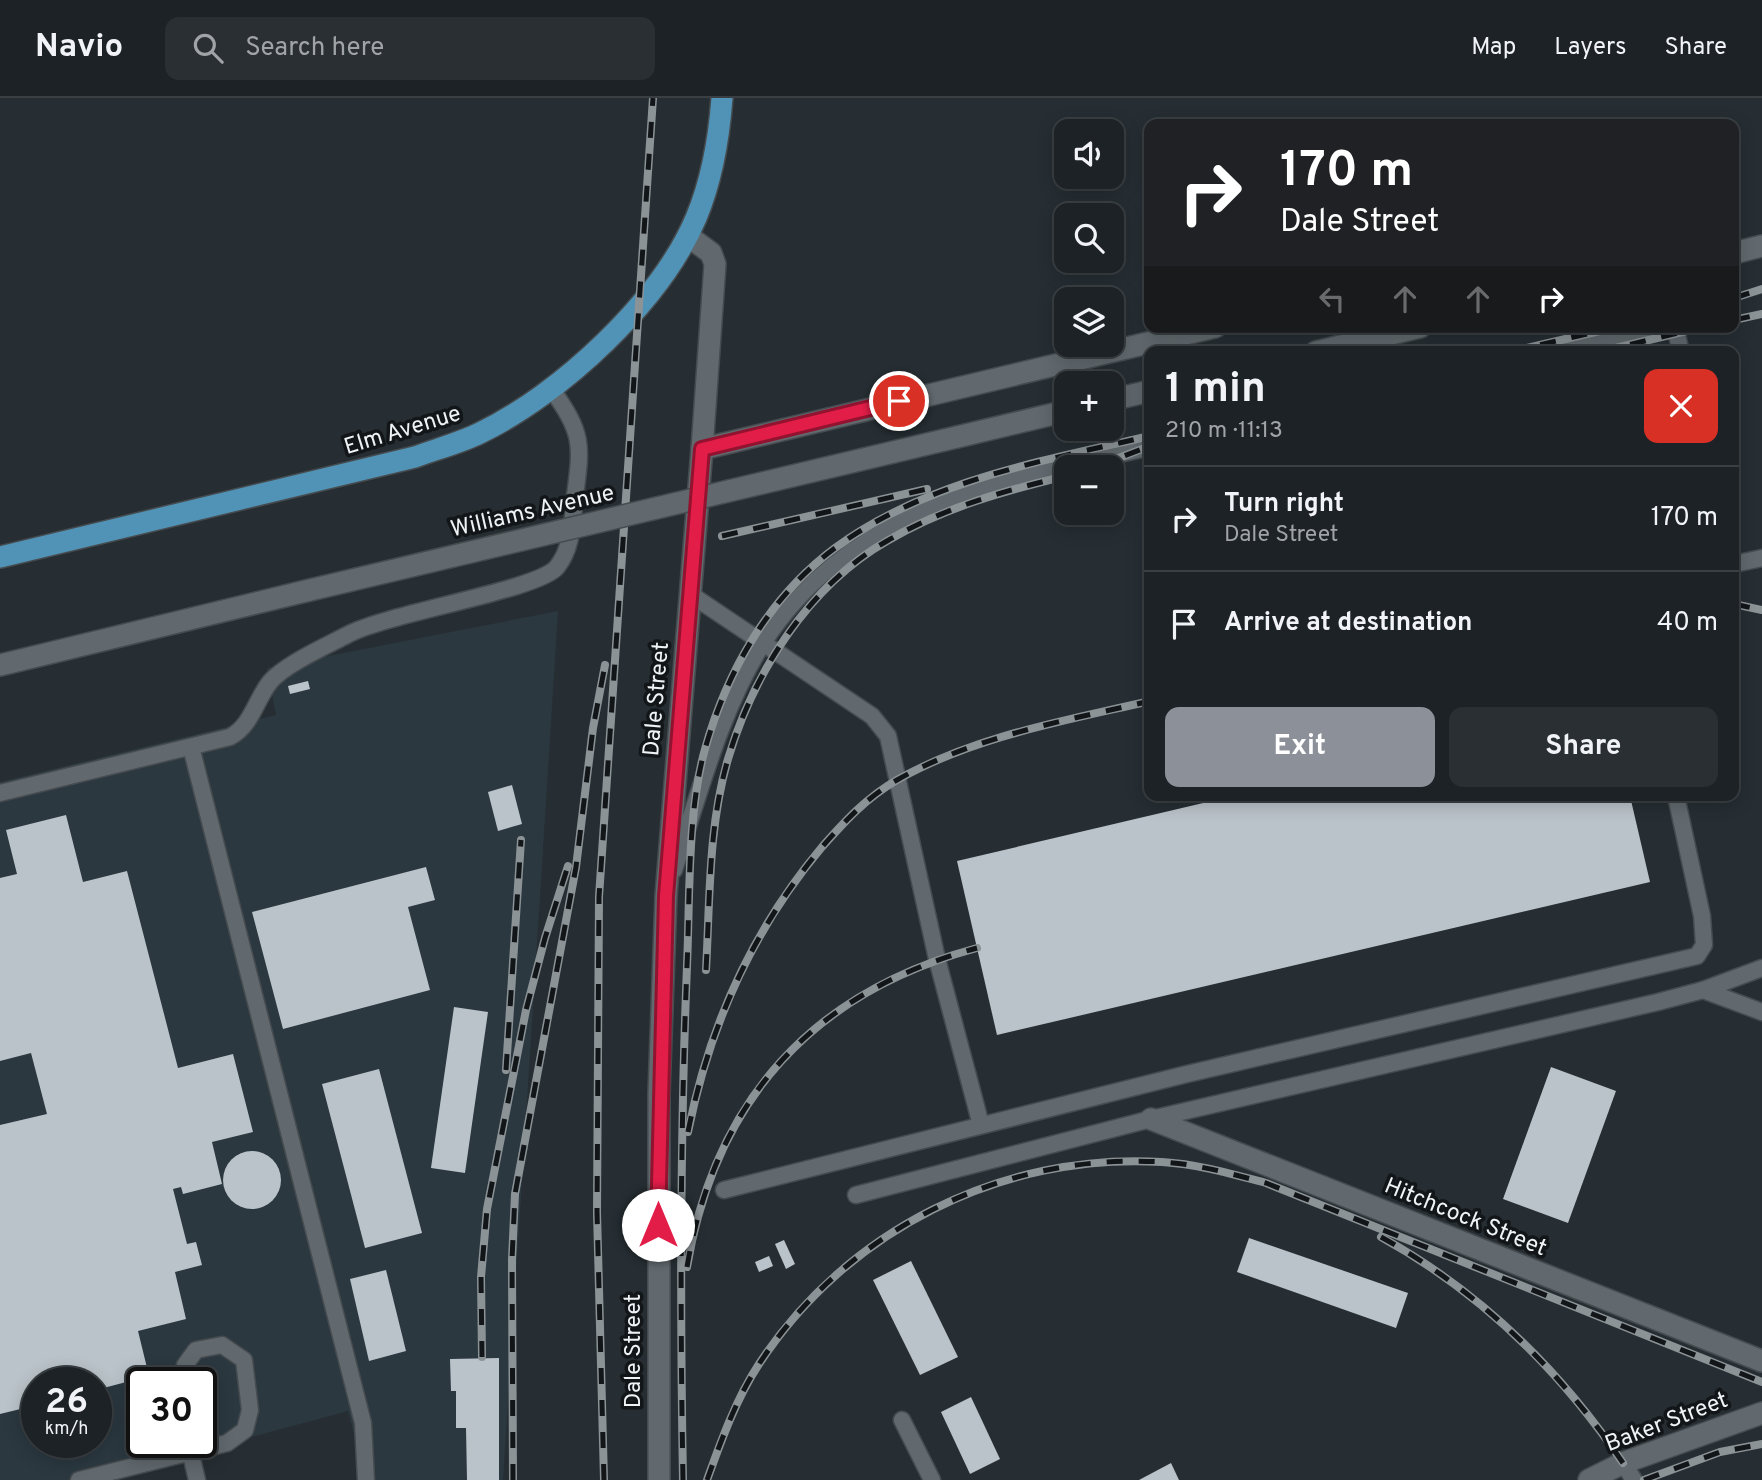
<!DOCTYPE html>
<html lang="en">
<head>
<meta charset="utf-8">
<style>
  body { margin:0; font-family:Overpass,sans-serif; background:#292f32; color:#f1f3f6; height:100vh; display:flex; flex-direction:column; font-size:26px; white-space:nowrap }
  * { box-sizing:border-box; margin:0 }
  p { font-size:23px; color:#a0a4a7 }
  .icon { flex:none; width:38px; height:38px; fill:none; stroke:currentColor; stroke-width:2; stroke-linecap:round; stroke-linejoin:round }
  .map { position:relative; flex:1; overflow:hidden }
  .side { position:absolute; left:1144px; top:248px; width:595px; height:455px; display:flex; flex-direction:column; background:#1c2226; border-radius:14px; box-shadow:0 4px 18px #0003,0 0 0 2px #3a3f43 }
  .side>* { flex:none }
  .guide { position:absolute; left:1144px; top:21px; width:595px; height:214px; border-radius:14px; box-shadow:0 4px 18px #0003,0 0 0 2px #3a3f43; background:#202124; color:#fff; overflow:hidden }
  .fabs { position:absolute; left:1054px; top:21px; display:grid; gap:14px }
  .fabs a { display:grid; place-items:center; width:70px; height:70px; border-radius:14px; background:#1c2226; box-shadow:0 4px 18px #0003,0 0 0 2px #3a3f43; font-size:35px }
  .speed { position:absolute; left:21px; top:1269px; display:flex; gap:14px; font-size:35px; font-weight:700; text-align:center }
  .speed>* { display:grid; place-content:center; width:91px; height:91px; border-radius:50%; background:#1c2226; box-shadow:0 4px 18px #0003,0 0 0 2px #3a3f43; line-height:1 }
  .speed small { font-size:18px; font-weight:400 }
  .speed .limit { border:4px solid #111; border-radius:10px; background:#fff; color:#111 }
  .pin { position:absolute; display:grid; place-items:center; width:60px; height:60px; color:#fff; margin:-30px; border:4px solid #fff; border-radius:50%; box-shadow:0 2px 7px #0007 }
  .me { position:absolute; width:77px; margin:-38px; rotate:0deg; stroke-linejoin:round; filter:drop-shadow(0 0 5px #0008) }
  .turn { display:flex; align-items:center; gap:24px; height:147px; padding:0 21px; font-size:32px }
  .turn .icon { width:91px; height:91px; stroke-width:2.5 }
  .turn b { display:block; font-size:49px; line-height:60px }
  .lanes { display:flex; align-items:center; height:66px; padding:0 21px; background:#0003; justify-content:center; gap:35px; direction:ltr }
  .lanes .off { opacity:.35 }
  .round { display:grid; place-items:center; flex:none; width:74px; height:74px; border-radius:14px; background:#292f32 }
  .headline { display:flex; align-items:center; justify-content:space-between; height:119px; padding:0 21px }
  h1 { font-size:42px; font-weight:700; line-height:52px }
  .button { display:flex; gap:14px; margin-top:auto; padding:14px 21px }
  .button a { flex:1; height:80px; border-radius:14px; background:#8c9099; color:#fff; font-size:28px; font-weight:700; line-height:80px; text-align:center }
  .button a+a { background:#292f32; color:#f1f3f6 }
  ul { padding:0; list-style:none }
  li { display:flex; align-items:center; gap:21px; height:105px; padding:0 21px; border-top:2px solid #3a3f43 }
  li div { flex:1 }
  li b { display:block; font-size:26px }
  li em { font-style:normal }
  header { display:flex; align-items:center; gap:42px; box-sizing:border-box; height:98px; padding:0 35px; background:#1c2226; border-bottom:2px solid #3a3f43 }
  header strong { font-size:33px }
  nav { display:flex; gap:38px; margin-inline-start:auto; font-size:24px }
  .search { width:490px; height:63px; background:#292f32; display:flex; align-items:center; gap:18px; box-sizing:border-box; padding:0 24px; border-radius:14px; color:#a0a4a7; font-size:26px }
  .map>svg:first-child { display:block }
  .built { fill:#2b3840; fill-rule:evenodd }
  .building { fill:#bac3c9 }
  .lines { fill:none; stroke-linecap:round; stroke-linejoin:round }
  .service-casing { stroke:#454b4f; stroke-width:19 }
  .minor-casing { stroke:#454b4f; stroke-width:24 }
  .tertiary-casing { stroke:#454b4f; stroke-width:24 }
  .primary-casing { stroke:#454b4f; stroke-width:24 }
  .service { stroke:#61696e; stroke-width:16 }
  .minor { stroke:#61696e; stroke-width:21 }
  .tertiary { stroke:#61696e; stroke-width:21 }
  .primary { stroke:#5193b6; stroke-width:21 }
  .rail-casing { stroke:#8c9397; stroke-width:8 }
  .rail { stroke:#121618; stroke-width:5; stroke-dasharray:16; stroke-linecap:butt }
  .tertiary-bridge-casing { stroke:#454b4f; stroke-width:24; stroke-linecap:butt }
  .tertiary-bridge { stroke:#61696e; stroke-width:21 }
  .route-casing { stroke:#92132f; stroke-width:18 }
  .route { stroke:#e11d48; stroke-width:12 }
  .labels { text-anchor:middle; stroke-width:7; stroke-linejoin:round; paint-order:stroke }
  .street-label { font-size:23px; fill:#eef3f6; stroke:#121618 }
</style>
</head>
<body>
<header>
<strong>Navio</strong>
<div class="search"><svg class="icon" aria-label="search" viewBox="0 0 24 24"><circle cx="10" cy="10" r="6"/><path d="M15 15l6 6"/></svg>Search here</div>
<nav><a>Map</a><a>Layers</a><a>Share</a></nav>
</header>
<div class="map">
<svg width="1762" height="1382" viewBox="0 0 1762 1382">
  <rect width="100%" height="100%" fill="#262e33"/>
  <path class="built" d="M558,513L503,1382H366L348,1313L91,1382H0V684L276,617L267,570ZM37,1284H96V1344H37ZM142,1284H201V1344H142Z"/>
  <g class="building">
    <polygon points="308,583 310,591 290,596 288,588"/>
    <polygon points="512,687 522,726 498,733 488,694"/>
    <polygon points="1233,698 1630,698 1650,784 997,937 957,763"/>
    <polygon points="66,717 83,784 127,773 178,970 233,956 253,1034 212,1044 222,1086 183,1096 181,1089 173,1091 187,1146 196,1144 202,1167 175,1174 186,1221 138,1233 149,1278 96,1292 96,1284 37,1284 37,1307 0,1316 0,1027 47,1016 31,955 0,963 0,780 17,776 6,732"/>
    <polygon points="426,769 435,802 408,809 430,892 283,931 252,814"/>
    <polygon points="454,909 488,914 465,1075 431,1070"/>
    <polygon points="1551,969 1616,993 1568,1125 1503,1101"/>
    <polygon points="379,971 422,1135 365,1150 322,986"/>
    <circle cx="252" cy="1082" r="29"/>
    <polygon points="1249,1140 1408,1195 1396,1230 1237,1174"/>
    <polygon points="784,1142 795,1166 786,1171 775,1146"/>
    <polygon points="769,1158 773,1168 759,1174 755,1164"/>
    <polygon points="911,1163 958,1259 920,1277 873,1182"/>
    <polygon points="386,1172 406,1253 369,1263 350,1181"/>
    <polygon points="499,1260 499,1382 467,1382 466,1330 456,1330 456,1293 451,1293 450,1261"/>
    <polygon points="971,1299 1000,1361 970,1376 941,1314"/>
    <polygon points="1171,1365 1179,1382 1139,1382"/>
  </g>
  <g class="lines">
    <g class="service-casing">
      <g id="service">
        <polyline points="1675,229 1681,254"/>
        <polyline points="1560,254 1666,229"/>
        <polyline points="1734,466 1762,460"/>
        <polyline points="690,496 872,618 888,638 937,861 981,1027"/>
        <polyline points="191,649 363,1325 366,1382"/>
        <path d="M0,695L230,639C252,627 255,603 270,584C284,567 326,548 347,537C387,515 539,492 557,469C573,449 572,423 575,398C582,344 583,336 551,290"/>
        <path d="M674,772C699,697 720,613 763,545C852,408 1004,383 1150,349"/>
        <polyline points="1703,892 1762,914"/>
        <polyline points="724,1092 1187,976 1697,858 1704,847 1702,818 1676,698"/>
        <polyline points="856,1097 1151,1021 1658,904 1703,892 1762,870"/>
        <polyline points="902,1322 932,1382"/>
        <polyline points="188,1344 197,1382"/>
        <polyline points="1623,1365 1634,1382"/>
        <polyline points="79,1382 227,1345 245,1332 250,1312 244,1262 222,1247 196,1252 185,1267 183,1284"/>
      </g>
    </g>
    <g class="minor-casing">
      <g id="minor">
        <polyline points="688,138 711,155 715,166 702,351"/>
        <polyline points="1151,1021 1762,1263"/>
        <polyline points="659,1382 659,995 666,798 702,351 1215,229"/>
        <polyline points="1589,1382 1623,1365 1762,1315"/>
      </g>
    </g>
    <g class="tertiary-casing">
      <g id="tertiary">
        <polyline points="1734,155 1762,148"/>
        <polyline points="1316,254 1420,229"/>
        <polyline points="1111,302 1150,293"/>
        <polyline points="957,339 1066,313"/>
        <polyline points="0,567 310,492"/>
      </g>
    </g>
    <g class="primary-casing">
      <path id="primary" d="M0,459L415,359C436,351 460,345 480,335C561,296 661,203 696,120C712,82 719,40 722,0"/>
    </g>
    <use href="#service" class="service"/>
    <use href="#minor" class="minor"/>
    <use href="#tertiary" class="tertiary"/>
    <use href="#primary" class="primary"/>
    <g class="rail-casing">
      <g id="rail">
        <polyline points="1734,200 1762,191"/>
        <polyline points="1734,222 1762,216"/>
        <polyline points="1509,254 1617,229"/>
        <polyline points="1599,254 1703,229"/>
        <polyline points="1095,369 1150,348"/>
        <polyline points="722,438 927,391"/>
        <polyline points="1734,506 1762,512"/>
        <path d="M706,872C710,803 708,729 728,661C753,576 808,488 887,443C943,410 1003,393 1066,378"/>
        <polyline points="506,972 521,742"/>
        <path d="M688,1034C709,929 753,831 822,749C845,723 866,700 897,682C975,638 1064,623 1150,603"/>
        <path d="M1381,1139C1479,1193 1560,1272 1623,1365"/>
        <path d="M687,1169C715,1002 813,894 977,850"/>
        <polyline points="482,1259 481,1179 487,1111 526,912 545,840 568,768"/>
        <polyline points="513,1382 512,1162 515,1096 576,769 593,630 605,567"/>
        <polyline points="604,1382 597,1114 599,799 653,0"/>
        <path d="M683,1382C680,1210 680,1039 687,868C690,801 687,715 705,651C727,573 769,499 835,450C926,383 1042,363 1150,338"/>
        <path d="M707,1382C721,1343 736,1301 759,1266C846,1133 1002,1054 1162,1064C1197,1066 1232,1076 1266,1085L1762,1284"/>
        <polyline points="1644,1382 1720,1354 1762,1346"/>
      </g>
    </g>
    <use href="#rail" class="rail"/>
    <g class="tertiary-bridge-casing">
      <polyline id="tertiary-bridge" points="310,492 957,339"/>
    </g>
    <use href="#tertiary-bridge" class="tertiary-bridge"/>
  </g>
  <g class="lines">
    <g class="route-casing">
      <polyline id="route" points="658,1127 666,798 702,351 899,303"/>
    </g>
    <use href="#route" class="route"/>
  </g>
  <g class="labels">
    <g class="street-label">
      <text transform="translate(402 331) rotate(-17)" y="8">Elm Avenue</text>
      <text transform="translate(532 412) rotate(-13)" y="8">Williams Avenue</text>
      <text transform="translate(655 601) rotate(-85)" y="8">Dale Street</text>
      <text transform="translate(1466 1118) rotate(22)" y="8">Hitchcock Street</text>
      <text transform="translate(632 1253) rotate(-90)" y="8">Dale Street</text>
      <text transform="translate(1666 1323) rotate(-21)" y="8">Baker Street</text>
    </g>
  </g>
</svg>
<div class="fabs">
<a><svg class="icon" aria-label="sound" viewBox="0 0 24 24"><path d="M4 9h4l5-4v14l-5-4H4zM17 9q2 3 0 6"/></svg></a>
<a><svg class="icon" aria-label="search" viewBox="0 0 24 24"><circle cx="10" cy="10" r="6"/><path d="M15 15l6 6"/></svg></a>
<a><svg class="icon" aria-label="layers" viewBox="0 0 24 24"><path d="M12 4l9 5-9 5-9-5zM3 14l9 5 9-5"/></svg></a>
<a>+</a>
<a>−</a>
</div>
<div class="speed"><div>26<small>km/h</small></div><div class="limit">30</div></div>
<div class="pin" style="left:899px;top:303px;background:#d93025"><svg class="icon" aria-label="arrive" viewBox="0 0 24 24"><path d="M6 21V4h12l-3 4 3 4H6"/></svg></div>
<svg class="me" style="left:658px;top:1127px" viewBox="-20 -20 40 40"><circle r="19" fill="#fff"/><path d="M0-13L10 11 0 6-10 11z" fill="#e11d48"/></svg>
<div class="guide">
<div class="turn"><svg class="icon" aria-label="right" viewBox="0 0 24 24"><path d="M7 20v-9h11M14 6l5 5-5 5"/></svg><div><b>170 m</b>Dale Street</div></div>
<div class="lanes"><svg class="icon off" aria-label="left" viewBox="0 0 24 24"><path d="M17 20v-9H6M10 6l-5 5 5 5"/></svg><svg class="icon off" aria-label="ahead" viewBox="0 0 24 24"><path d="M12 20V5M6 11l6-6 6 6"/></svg><svg class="icon off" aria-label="ahead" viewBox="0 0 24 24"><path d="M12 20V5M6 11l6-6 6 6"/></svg><svg class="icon" aria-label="right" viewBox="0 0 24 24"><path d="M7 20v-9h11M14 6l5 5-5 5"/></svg></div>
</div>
<section class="side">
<div class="headline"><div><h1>1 min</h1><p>210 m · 11:13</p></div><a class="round" style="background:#d93025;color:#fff"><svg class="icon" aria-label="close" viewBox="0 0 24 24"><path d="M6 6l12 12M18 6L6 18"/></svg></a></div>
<ul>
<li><svg class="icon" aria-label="right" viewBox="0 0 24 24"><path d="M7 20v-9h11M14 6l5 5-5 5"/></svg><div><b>Turn right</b><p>Dale Street</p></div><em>170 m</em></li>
<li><svg class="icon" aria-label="arrive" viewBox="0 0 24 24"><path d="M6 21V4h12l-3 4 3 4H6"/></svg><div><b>Arrive at destination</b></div><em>40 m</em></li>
</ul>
<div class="button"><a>Exit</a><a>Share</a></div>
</section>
</div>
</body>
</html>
